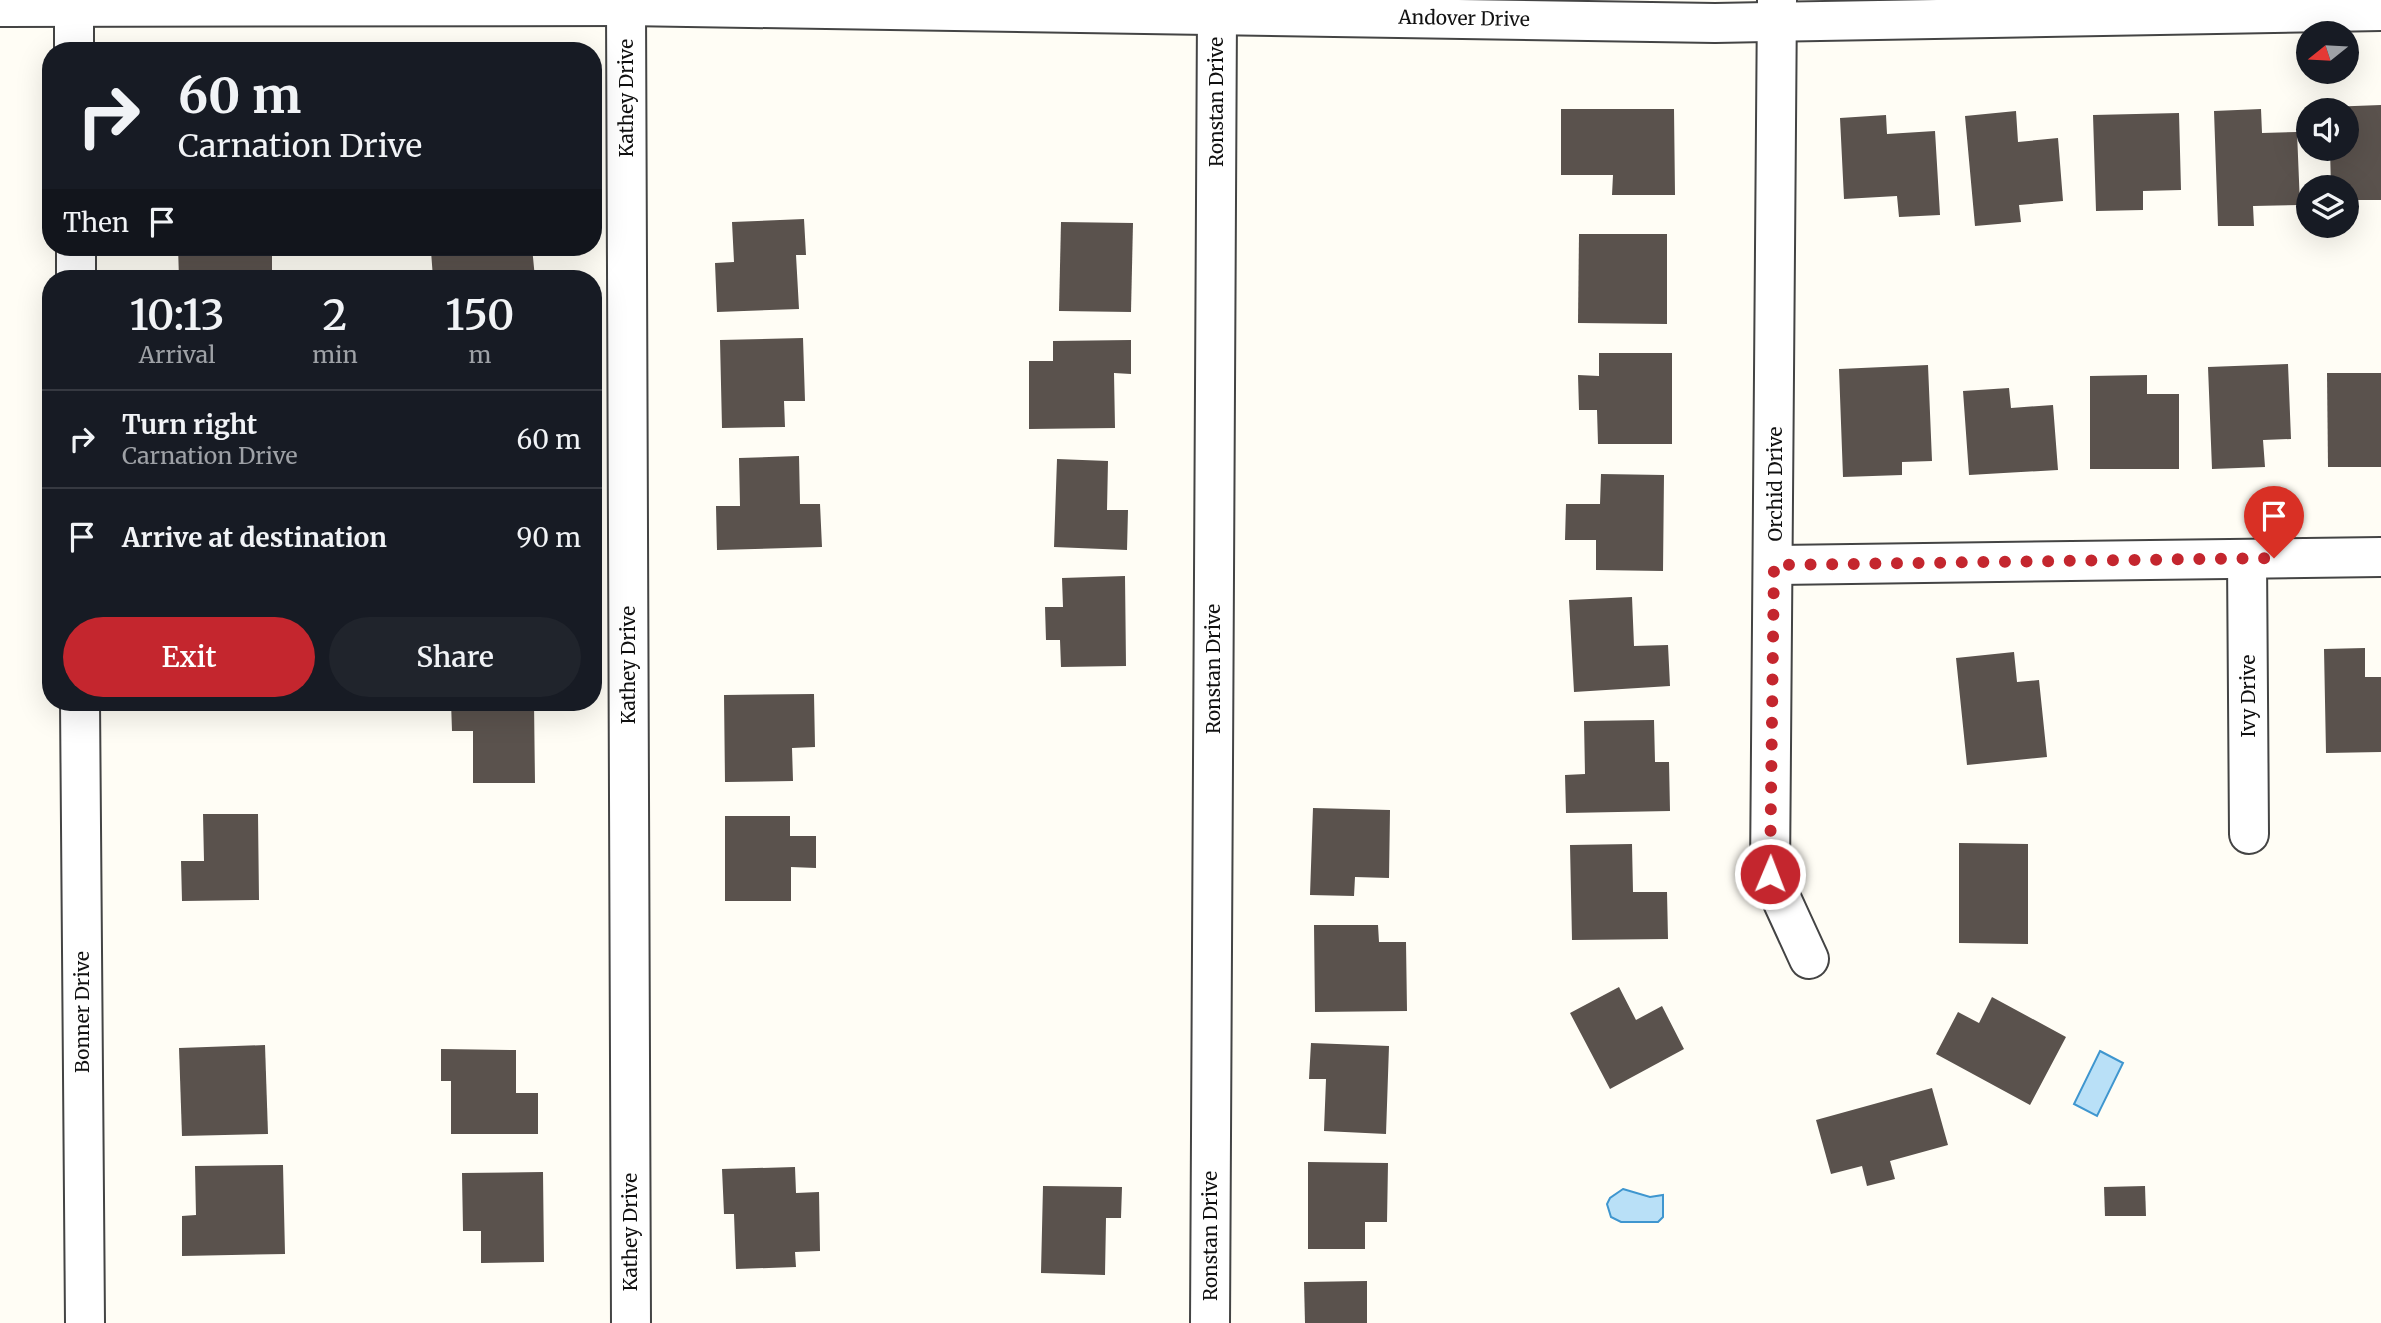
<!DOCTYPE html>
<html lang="en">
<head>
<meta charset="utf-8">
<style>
  body { margin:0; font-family:Merriweather,serif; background:#20242c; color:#f1f3f6; height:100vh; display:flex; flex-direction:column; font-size:26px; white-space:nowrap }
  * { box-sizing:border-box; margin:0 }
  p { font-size:23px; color:#9ea1a6 }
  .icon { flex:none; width:38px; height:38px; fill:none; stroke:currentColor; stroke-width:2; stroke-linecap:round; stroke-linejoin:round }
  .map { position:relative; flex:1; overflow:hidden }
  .side { position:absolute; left:42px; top:270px; width:560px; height:441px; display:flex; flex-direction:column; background:#171b24; border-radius:28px; box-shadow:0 7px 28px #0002 }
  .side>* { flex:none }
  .hud { position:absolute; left:42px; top:42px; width:560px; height:214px; border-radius:28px; box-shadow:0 7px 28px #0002; background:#171b24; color:#f1f3f6; overflow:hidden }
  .needle { width:46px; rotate:252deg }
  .tools { position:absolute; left:2296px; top:21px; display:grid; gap:14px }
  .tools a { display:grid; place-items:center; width:63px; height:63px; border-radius:50%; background:#171b24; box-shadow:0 7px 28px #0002; font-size:35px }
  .pin { position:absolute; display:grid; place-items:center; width:60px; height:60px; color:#fff; margin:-72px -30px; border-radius:50% 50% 50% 0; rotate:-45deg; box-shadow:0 0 7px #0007 }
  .pin .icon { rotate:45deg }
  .me { position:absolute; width:77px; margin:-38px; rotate:1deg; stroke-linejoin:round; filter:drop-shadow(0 0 5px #0008) }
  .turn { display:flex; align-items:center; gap:24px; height:147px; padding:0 21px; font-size:32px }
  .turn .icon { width:91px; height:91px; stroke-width:2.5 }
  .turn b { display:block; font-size:49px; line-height:60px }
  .then { display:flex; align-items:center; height:66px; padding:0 21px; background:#0003; gap:14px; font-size:26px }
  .eta { display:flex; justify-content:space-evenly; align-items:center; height:119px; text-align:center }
  .eta b { font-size:42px; font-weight:600; line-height:49px }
  .primary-button { display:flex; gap:14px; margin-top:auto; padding:14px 21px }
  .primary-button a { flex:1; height:80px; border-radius:42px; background:#c4262e; color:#fff; font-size:28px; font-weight:600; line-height:80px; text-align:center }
  .primary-button a+a { background:#20242c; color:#f1f3f6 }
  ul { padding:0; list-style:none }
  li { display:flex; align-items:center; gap:21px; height:98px; padding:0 21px; border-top:2px solid #363941 }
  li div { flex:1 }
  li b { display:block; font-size:26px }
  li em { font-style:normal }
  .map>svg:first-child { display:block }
  .water { fill:#b9e0f7; stroke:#3f96cf; stroke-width:2 }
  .building { fill:#5a524d }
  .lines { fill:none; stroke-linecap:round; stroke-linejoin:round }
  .minor-casing { stroke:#444; stroke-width:42 }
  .minor { stroke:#fff; stroke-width:38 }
  .route { stroke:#c4262e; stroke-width:12; stroke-dasharray:0 21.6 }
  .labels { text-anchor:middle; stroke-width:7; stroke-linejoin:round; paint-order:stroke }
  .street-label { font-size:19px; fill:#111; stroke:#fff }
</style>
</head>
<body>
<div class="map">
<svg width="2381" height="1323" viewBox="0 0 2381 1323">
  <rect width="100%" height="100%" fill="#fffdf5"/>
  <g class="water">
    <polygon points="2100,1051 2123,1063 2097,1116 2074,1104"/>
    <polygon points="1623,1189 1650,1197 1663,1195 1663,1217 1658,1222 1621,1222 1611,1217 1607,1204 1610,1198"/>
  </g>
  <g class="building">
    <polygon points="2381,105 2381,200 2347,200 2347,187 2331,187 2330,149 2347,149 2347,110 2329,110 2328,107"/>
    <polygon points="1561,109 1674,109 1675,195 1612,195 1613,175 1561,175"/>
    <polygon points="2261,109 2262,133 2297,132 2300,205 2253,206 2254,226 2218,226 2214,111"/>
    <polygon points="2016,111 2018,142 2058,138 2063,201 2019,205 2021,222 1975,226 1965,116"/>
    <polygon points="2179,113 2181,190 2143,191 2143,210 2096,211 2093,115"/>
    <polygon points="1886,115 1887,134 1935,131 1940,215 1899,217 1897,196 1844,199 1840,118"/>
    <polygon points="804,219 806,255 796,255 799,309 717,312 715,263 734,262 732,222"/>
    <polygon points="1061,222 1133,223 1131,312 1059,311"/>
    <polygon points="1579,234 1667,234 1667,324 1578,323"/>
    <polygon points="178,247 272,247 272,278 179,278"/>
    <polygon points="455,247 532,247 535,278 433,278 431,251 455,250"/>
    <polygon points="803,338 805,401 784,401 785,427 722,428 720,340"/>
    <polygon points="1131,340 1131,374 1114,373 1115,428 1029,429 1029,361 1053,361 1053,341"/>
    <polygon points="1599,353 1672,353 1672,444 1598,444 1597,410 1579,410 1578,375 1599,376"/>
    <polygon points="2288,364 2291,439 2263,440 2265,467 2212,469 2208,367"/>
    <polygon points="1928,365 1932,461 1902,462 1902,475 1843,477 1839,369"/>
    <polygon points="2327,373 2381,373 2381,467 2328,467"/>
    <polygon points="2147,375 2147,394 2179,394 2179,469 2090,469 2090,376"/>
    <polygon points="2009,388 2011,408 2053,405 2058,470 1969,475 1963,391"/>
    <polygon points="799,456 800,504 820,504 822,547 717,550 716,506 740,506 739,458"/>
    <polygon points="1057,459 1108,461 1107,510 1128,510 1127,550 1054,547"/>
    <polygon points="1601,474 1664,475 1663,571 1596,570 1596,540 1565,540 1566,504 1600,504"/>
    <polygon points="1125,576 1126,666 1061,667 1060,640 1046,640 1045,607 1063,607 1062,578"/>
    <polygon points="1632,597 1634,646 1668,645 1670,686 1574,692 1569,600"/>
    <polygon points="2365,648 2365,677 2381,677 2381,752 2326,753 2324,649"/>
    <polygon points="2014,652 2017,682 2039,680 2047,757 1967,765 1956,658"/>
    <polygon points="814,694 815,747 792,748 793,781 725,782 724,695"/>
    <polygon points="451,702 534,702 535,783 473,783 473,731 452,731"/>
    <polygon points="1654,720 1655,762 1669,762 1670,811 1566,813 1565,775 1585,774 1584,721"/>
    <polygon points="1313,808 1390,810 1389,878 1355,877 1354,896 1310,895"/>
    <polygon points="203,814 258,814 259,900 182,901 181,861 204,861"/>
    <polygon points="725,816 790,816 790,836 816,836 816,868 791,867 791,901 725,901"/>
    <polygon points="1959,843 2028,844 2028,944 1959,943"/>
    <polygon points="1632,844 1633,892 1667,892 1668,939 1572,940 1570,845"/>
    <polygon points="1314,925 1378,925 1379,942 1406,942 1407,1011 1315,1012"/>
    <polygon points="1619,987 1636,1020 1662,1006 1684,1049 1610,1089 1570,1013"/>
    <polygon points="1992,997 2066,1037 2030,1105 1936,1054 1958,1012 1979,1023"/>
    <polygon points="1311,1043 1389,1046 1386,1134 1324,1131 1326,1079 1309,1079"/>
    <polygon points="265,1045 268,1134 182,1136 179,1048"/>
    <polygon points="441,1049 516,1050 516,1093 538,1093 538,1134 451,1134 451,1081 441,1081"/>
    <polygon points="1932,1088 1948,1145 1890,1161 1895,1179 1867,1186 1862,1166 1831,1174 1816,1120"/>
    <polygon points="1308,1162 1388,1163 1387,1222 1365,1222 1365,1249 1308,1249"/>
    <polygon points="283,1165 285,1254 182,1256 182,1216 196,1215 195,1166"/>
    <polygon points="795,1167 796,1193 819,1192 820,1251 795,1252 796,1267 736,1269 734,1214 724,1214 722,1169"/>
    <polygon points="543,1172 544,1262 481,1263 481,1231 463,1231 462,1173"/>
    <polygon points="1043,1186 1122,1187 1121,1218 1106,1218 1105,1275 1041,1273"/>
    <polygon points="2145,1186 2146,1216 2105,1216 2104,1187"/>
    <polygon points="1367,1281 1367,1323 1305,1323 1304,1282"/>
  </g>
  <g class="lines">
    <g class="minor-casing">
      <g id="minor">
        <polyline points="1777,0 1770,874 1809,959"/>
        <polyline points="626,6 631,1323"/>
        <polyline points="0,7 626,6 1715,23 2381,11"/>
        <polyline points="74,7 74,51"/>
        <polyline points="76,247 76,278"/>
        <polyline points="2247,559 2249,834"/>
        <polyline points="1774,565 2381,557"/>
        <polyline points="80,702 85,1323"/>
        <polyline points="1210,1323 1217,14"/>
      </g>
    </g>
    <use href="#minor" class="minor"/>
  </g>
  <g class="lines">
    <polyline class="route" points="1770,874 1774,565 2274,558"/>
  </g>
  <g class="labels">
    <g class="street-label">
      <text transform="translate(1464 18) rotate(1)" y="7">Andover Drive</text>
      <text transform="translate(626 98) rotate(-90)" y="7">Kathey Drive</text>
      <text transform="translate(1216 102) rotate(-90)" y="7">Ronstan Drive</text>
      <text transform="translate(1775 484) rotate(-90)" y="7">Orchid Drive</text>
      <text transform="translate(628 665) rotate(-90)" y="7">Kathey Drive</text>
      <text transform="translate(1213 669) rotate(-90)" y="7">Ronstan Drive</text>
      <text transform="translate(2248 696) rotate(-90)" y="7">Ivy Drive</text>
      <text transform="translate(82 1012) rotate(-90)" y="7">Bonner Drive</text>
      <text transform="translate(630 1232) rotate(-90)" y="7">Kathey Drive</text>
      <text transform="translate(1210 1236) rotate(-90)" y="7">Ronstan Drive</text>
    </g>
  </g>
</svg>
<div class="tools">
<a><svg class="needle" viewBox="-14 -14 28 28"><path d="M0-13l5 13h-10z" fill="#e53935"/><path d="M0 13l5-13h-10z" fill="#9ea1a6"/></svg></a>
<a><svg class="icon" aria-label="sound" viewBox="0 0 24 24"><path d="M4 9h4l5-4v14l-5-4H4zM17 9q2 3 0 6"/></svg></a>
<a><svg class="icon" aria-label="layers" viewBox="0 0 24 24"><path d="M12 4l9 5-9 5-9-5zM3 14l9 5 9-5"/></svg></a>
</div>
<div class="pin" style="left:2274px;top:558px;background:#d93025"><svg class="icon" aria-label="arrive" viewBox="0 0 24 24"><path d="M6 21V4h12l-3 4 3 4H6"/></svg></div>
<svg class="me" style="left:1770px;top:874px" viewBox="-20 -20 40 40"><circle r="17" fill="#c4262e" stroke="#fff" stroke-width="3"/><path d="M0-11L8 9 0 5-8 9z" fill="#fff"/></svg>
<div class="hud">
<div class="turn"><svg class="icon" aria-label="right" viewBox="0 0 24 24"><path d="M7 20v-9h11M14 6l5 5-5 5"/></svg><div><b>60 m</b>Carnation Drive</div></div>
<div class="then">Then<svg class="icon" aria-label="arrive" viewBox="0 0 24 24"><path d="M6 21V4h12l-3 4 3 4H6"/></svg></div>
</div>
<section class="side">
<div class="eta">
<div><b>10:13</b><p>Arrival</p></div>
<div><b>2</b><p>min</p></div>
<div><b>150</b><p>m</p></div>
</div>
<ul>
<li><svg class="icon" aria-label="right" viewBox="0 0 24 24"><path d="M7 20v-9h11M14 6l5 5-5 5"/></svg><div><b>Turn right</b><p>Carnation Drive</p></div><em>60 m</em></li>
<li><svg class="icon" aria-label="arrive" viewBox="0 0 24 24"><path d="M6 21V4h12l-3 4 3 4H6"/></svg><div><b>Arrive at destination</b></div><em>90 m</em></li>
</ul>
<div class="primary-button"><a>Exit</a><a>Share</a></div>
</section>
</div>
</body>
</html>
